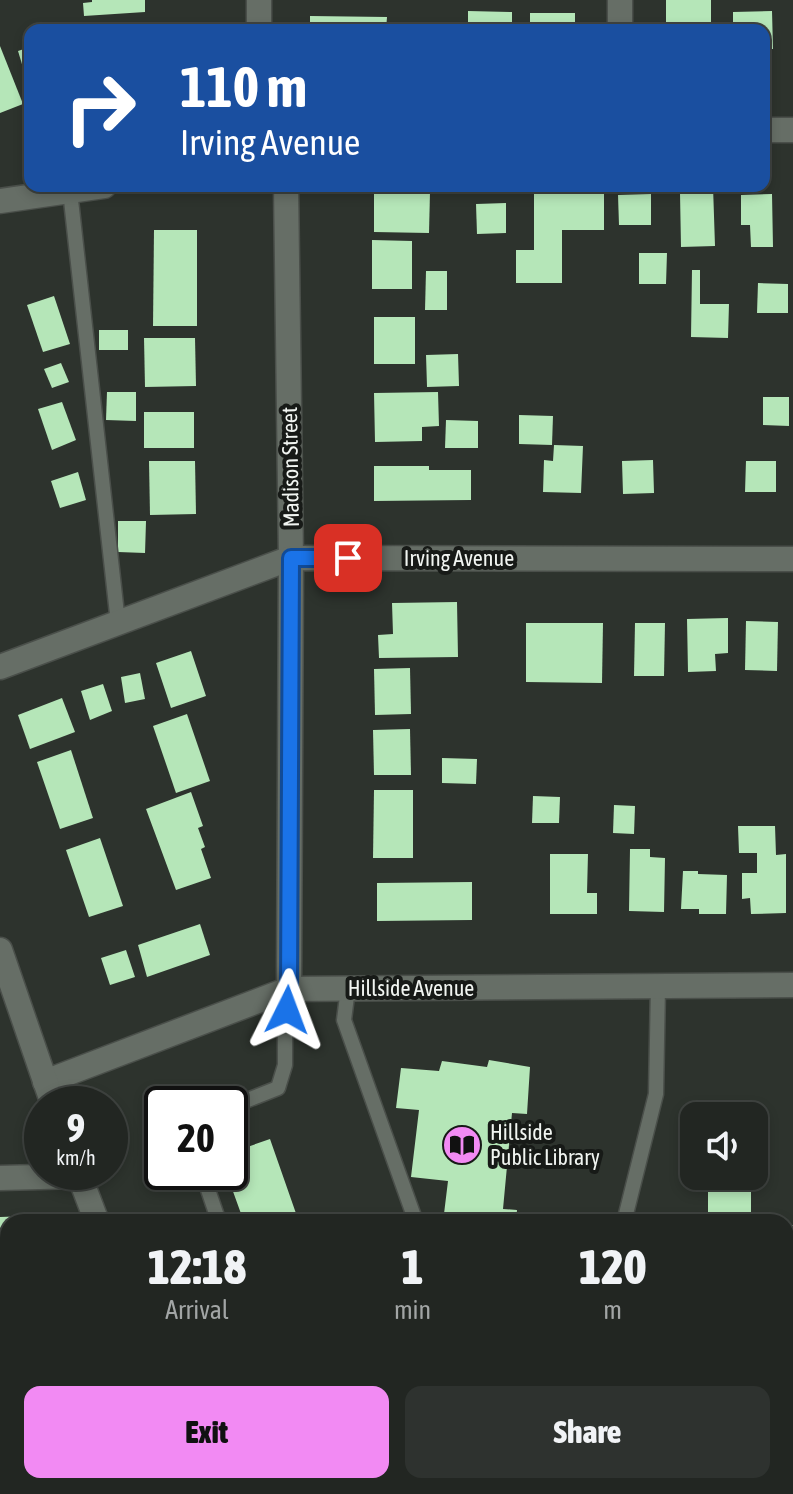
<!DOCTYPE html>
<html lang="en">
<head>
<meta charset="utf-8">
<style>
  body { margin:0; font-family:"Asap Condensed",sans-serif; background:#2e322f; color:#f1f3f6; height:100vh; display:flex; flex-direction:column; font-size:30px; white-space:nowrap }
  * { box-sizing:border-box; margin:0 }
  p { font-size:26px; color:#a2a5a5 }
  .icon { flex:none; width:44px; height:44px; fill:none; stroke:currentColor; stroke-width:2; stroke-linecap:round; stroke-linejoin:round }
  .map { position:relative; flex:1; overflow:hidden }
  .details { position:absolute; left:0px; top:1214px; width:794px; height:280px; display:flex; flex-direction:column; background:#222622; border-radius:24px 24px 0 0; box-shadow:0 4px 12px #0003,0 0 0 2px #3f4340 }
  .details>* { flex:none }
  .hud { position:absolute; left:24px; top:24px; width:746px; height:168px; border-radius:16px; box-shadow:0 4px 12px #0003,0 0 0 2px #3f4340; background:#1a4fa0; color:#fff; overflow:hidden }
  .fabs { position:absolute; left:680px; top:1102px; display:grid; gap:16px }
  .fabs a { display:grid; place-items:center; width:88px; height:88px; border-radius:16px; background:#222622; box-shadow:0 4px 12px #0003,0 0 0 2px #3f4340; font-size:40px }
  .speed { position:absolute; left:24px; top:1086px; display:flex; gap:16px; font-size:40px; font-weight:700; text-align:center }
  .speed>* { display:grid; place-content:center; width:104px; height:104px; border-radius:50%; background:#222622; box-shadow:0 4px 12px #0003,0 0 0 2px #3f4340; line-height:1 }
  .speed small { font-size:20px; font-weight:400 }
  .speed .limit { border:4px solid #111; border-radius:12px; background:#fff; color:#111 }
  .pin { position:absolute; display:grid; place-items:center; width:68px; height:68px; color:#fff; margin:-34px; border-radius:16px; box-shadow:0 4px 12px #0006 }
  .me { position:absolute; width:88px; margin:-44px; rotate:3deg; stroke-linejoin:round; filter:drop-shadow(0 0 6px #0008) }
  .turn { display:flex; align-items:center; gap:28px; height:168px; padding:0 24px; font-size:36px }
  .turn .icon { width:104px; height:104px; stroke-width:2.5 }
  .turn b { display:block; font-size:56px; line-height:68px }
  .eta { display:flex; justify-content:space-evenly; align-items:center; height:136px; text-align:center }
  .eta b { font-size:48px; font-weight:800; line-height:56px }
  .cta { display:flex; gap:16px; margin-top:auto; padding:16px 24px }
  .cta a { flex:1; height:92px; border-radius:16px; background:#f28af3; color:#111; font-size:32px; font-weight:800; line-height:92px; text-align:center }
  .cta a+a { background:#2e322f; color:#f1f3f6 }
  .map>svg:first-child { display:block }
  .green { fill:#3d5c3f }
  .building { fill:#b5e6b8 }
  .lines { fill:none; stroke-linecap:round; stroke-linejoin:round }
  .lane-casing { stroke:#4a4f4a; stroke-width:17 }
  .street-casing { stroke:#4a4f4a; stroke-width:27 }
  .secondary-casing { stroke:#4a4f4a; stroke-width:27 }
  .lane { stroke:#666e66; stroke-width:14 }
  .street { stroke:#666e66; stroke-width:24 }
  .secondary { stroke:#666e66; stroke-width:24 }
  .route-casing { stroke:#114b97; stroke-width:20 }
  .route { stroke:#1a73e8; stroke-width:14 }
  .labels { text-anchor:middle; stroke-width:8; stroke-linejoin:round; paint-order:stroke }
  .street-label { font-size:22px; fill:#f1f5f1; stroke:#171a17 }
  .poi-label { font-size:22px; fill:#f1f5f1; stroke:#171a17; text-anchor:start }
</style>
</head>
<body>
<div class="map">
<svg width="793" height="1494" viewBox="0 0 793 1494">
  <rect width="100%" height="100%" fill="#2d332d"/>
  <polygon class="green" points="786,1438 793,1438 793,1494 631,1494 631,1486 786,1486"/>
  <g class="building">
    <polygon points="92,0 145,0 145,12 84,16 83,3 92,2"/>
    <rect x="666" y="0" width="45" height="30"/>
    <polygon points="468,11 512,12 512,30 468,30"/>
    <polygon points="772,11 773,49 764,49 764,30 733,30 733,12"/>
    <rect x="530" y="13" width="45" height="17"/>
    <polygon points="310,16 387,17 386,30 310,30"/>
    <polygon points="0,46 23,104 0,113"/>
    <polygon points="30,47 30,73 25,74 18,51"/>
    <polygon points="713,186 715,246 681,247 680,193 701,192 701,187"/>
    <polygon points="374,191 430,192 429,233 374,232"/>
    <polygon points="534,191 604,191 604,230 562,230 562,283 516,283 516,250 534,250"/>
    <polygon points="651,194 651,225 619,225 618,195"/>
    <polygon points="772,194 773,247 751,247 750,225 741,225 741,195"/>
    <polygon points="506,203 506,233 477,234 476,204"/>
    <polygon points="154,230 197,230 197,326 153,326"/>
    <polygon points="372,240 412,241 412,289 372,289"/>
    <polygon points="639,253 667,253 666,284 639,284"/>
    <polygon points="692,270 700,270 700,304 729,304 728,338 691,337"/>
    <polygon points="426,271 447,271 447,310 425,310"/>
    <polygon points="758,283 788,284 788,313 757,313"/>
    <polygon points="54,296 70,344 43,352 27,305"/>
    <rect x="374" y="317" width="41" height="47"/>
    <rect x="99" y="330" width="29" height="20"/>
    <polygon points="144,338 195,338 196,386 145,387"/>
    <polygon points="458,354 459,386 427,387 426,355"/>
    <polygon points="61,363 69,382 52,388 44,369"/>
    <polygon points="107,392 136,392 136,421 106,420"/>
    <polygon points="438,392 439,426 422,427 422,441 375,442 374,393"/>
    <polygon points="763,397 789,397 789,426 763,425"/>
    <polygon points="62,402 76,440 52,450 38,409"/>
    <rect x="144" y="412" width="50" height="36"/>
    <polygon points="519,415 553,416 552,445 519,444"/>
    <polygon points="446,420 478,421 478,448 445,448"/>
    <polygon points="554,445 583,446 581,493 543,492 544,460 553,461"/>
    <polygon points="653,460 654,493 623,494 622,461"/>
    <polygon points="149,461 195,461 196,514 150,515"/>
    <polygon points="746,461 776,461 776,492 745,492"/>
    <polygon points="374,466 429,466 429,470 471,470 471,500 374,501"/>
    <polygon points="78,472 86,500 60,508 51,481"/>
    <polygon points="118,521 146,521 145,553 118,552"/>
    <polygon points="457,602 458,657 379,658 378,635 393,634 392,603"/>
    <polygon points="728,618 728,653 715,654 716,671 688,672 687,619"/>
    <polygon points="746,621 778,622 777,671 745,670"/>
    <polygon points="526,623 603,623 602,683 526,682"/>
    <polygon points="635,623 665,623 664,676 634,676"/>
    <polygon points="191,651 206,696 171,708 156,663"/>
    <polygon points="410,668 411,714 375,715 374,669"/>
    <polygon points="140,673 145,699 125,703 121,677"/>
    <polygon points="103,684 112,711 90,720 81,691"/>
    <polygon points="62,698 75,732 30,749 18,715"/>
    <polygon points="187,714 210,781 176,793 153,726"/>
    <polygon points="410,729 411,775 374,775 373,730"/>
    <polygon points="71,750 93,818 60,829 37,762"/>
    <polygon points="442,758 477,759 476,784 442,783"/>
    <polygon points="374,790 413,790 413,858 373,858"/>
    <polygon points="191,792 203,826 198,828 205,847 201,849 211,878 176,890 146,809"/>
    <polygon points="533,796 560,797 559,823 532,823"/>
    <polygon points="614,805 635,806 634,834 613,833"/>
    <polygon points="738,826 775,826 776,855 786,854 786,913 751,914 750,898 742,899 742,873 757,873 757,853 739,853"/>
    <polygon points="100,838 123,906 89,917 66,850"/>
    <polygon points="630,849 650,849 650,857 665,858 664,912 629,911"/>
    <polygon points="550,854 588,854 587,893 597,893 597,914 550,914"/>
    <polygon points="683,871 698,871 698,874 727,875 726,914 699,914 699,909 681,909"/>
    <polygon points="472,882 472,920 377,921 377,883"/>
    <polygon points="200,924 210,955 147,977 138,945"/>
    <polygon points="126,950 135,977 110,985 101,958"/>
    <polygon points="489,1060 530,1067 527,1114 512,1113 503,1209 517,1210 516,1222 443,1222 448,1181 411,1177 419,1110 396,1108 401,1068 439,1071 442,1061 487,1067"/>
    <polygon points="270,1139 299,1222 244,1222 226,1172 230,1172 230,1153"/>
    <polygon points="708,1176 751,1176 751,1222 698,1222 698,1217 708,1217"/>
    <polygon points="29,1216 37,1222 8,1222 8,1353 0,1356 0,1217"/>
    <rect x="786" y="1225" width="7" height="174"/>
    <polygon points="8,1368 8,1437 7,1437 2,1421 0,1421 0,1371"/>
    <polygon points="8,1450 8,1483 0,1485 0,1453"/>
    <polygon points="12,1486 128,1486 131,1494 15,1494"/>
  </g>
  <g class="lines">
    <g class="lane-casing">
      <g id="lane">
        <polyline points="70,191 118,623"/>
        <polyline points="348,988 344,1020 416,1222"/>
        <polyline points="230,1107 278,1088 285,1065 285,1031 289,989"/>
        <polyline points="202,1172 219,1222"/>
        <polyline points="624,1222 656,1094 658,986"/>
        <polyline points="786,1427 793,1427"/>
        <polyline points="308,1486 310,1494"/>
      </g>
    </g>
    <g class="street-casing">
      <g id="street">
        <polyline points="259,30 259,0"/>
        <polyline points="620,30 620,0"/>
        <polyline points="764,130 793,130"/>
        <polyline points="286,186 291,558 289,989"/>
        <polyline points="0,201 104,186"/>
        <polyline points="0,667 291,558 793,559"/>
        <polyline points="45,1082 289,989 793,985"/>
        <polyline points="0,1178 79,1176"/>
      </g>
    </g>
    <g class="secondary-casing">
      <g id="secondary">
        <polyline points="0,950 53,1104"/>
        <polyline points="78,1172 97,1222"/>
        <polyline points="195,1486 198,1494"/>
      </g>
    </g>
    <use href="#lane" class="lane"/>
    <use href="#street" class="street"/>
    <use href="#secondary" class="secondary"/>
  </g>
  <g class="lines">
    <g class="route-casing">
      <polyline id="route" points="287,1010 289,989 291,558 348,558"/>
    </g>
    <use href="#route" class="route"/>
  </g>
  <defs>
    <g id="library-disc" transform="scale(2)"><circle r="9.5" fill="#f28af3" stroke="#171a17"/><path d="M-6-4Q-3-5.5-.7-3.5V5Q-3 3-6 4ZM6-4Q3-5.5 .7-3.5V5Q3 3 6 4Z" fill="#111"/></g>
  </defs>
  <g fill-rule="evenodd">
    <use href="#library-disc" x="462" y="1145"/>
  </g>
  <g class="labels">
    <g class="street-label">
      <text transform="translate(290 467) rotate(-91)" y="8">Madison Street</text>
      <text x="459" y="566">Irving Avenue</text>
      <text x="411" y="996">Hillside Avenue</text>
    </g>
    <g class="poi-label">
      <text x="490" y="1140">Hillside<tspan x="490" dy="25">Public Library</tspan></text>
    </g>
  </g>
</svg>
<div class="fabs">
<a><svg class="icon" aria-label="sound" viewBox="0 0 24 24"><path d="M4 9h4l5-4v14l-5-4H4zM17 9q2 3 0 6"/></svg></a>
</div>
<div class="speed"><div>9<small>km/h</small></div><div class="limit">20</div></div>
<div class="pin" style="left:348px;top:558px;background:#d93025"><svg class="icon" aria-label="arrive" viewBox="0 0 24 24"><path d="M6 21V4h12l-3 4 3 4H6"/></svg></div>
<svg class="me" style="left:287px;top:1010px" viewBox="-20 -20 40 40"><path d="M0-17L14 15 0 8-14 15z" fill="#1a73e8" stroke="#fff" stroke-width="4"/></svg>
<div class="hud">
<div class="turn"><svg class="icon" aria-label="right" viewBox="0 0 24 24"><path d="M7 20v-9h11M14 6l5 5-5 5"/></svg><div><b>110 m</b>Irving Avenue</div></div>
</div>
<section class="details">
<div class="eta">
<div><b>12:18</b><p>Arrival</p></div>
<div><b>1</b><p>min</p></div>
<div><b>120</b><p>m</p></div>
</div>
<div class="cta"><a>Exit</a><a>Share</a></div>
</section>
</div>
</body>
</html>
